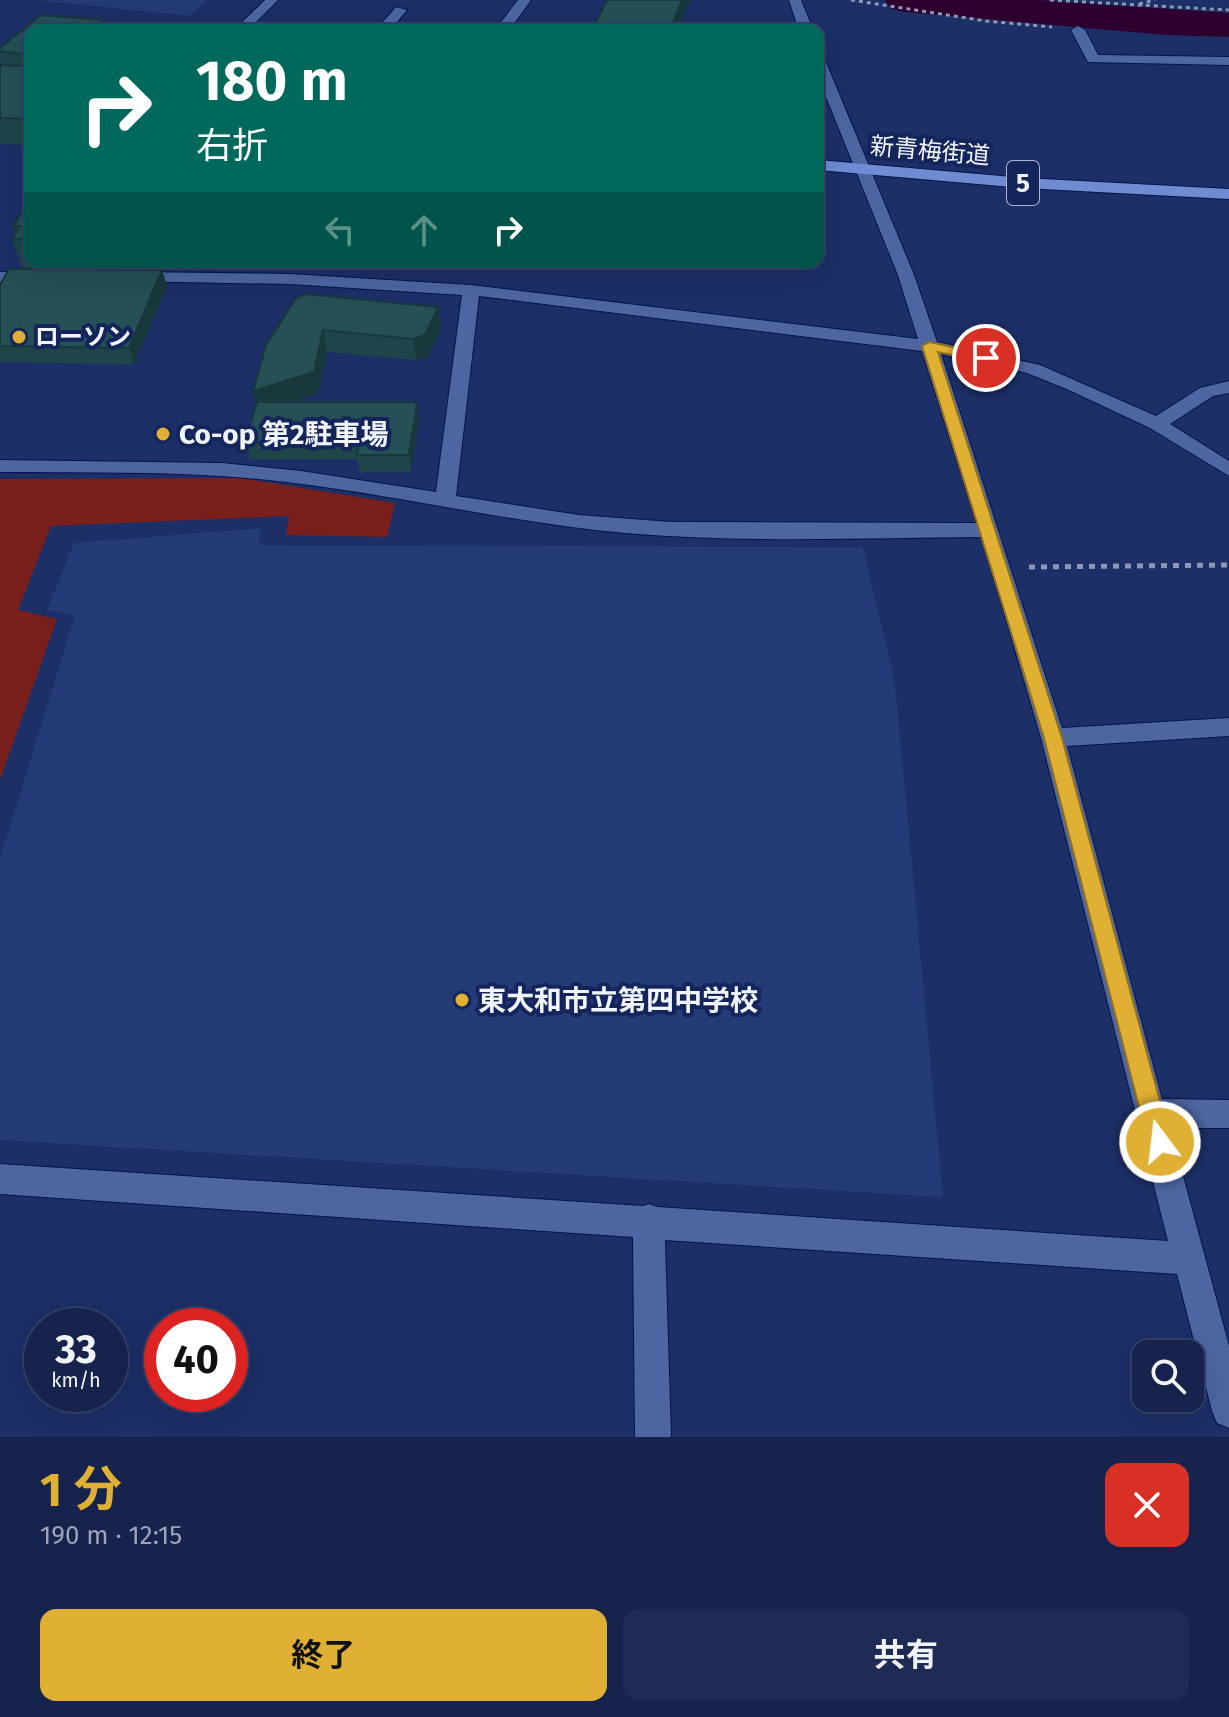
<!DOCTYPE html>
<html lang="ja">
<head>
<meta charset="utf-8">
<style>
  body { margin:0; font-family:"Fira Sans","Noto Sans JP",sans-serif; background:#1e2b54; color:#f1f3f6; height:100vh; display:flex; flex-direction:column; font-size:30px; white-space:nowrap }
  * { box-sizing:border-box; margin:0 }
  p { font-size:26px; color:#9da4b6 }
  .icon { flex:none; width:44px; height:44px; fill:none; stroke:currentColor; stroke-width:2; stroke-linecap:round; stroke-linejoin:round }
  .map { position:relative; height:1437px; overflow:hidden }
  .sheet { display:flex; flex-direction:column; background:#15234d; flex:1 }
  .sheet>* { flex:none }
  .guide { position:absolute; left:24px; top:24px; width:800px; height:244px; border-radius:16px; box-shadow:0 8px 32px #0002,0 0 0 2px #344065; background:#00695c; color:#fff; overflow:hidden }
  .tools { position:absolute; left:1132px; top:1340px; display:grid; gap:16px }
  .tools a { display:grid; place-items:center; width:72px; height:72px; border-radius:16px; background:#15234d; box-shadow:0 8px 32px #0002,0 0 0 2px #344065; font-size:40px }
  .speed { position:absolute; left:24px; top:1308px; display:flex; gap:16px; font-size:40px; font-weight:700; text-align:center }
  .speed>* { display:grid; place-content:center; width:104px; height:104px; border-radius:50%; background:#15234d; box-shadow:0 8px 32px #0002,0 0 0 2px #344065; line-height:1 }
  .speed small { font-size:20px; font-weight:400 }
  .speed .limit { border:12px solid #d22; background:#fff; color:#111 }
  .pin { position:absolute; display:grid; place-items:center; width:68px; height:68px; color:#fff; margin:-34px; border:4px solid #fff; border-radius:50%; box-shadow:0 2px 8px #0007 }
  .me { position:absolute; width:88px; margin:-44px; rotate:345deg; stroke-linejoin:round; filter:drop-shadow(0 0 6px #0008) }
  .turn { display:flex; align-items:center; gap:28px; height:168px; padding:0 40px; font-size:36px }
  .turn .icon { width:104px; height:104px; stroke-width:2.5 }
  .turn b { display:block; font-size:56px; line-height:68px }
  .lanes { display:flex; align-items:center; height:76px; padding:0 40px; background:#0003; justify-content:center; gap:40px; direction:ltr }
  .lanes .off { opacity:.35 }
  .round { display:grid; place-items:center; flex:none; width:84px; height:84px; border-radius:16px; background:#1e2b54 }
  .summary { display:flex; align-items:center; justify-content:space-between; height:136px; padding:0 40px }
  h1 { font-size:48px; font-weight:700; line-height:60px; color:#e0b034 }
  .cta { display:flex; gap:16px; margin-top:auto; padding:16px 40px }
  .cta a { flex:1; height:92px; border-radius:16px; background:#e0b034; color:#111; font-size:32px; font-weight:700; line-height:92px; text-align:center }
  .cta a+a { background:#1e2b54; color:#f1f3f6 }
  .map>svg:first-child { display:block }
  .built { fill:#253b78 }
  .green { fill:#79201d }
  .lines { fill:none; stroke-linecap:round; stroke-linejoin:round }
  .river { fill:#2e0030; fill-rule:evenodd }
  .minor-casing { stroke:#061449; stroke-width:2 }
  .major-casing { stroke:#061449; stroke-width:2 }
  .path-far1 { stroke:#8c97b5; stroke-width:3; stroke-dasharray:4 4; stroke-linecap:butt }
  .path { stroke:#8c97b5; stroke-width:5; stroke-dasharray:6 6; stroke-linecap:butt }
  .minor { fill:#4d66a2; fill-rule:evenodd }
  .major { fill:#6f8cd3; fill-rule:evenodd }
  .wall { fill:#1f454a }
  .shaded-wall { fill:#19383c }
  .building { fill:#245056; stroke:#19383c; stroke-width:2 }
  .route { fill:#e0b034; stroke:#927222; stroke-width:2 }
  .poi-dot { fill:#e0b034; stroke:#13255b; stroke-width:3 }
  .labels { text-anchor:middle; stroke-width:8; stroke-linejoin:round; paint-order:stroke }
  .far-street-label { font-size:24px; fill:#f1f4fb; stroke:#13255b }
  .far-poi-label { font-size:24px; font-weight:bold; fill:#f1f4fb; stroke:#13255b; text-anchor:start }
  .shield { fill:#13255b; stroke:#aeb6cb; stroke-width:2 }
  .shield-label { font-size:26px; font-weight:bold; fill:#f1f4fb }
  .poi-label { font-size:28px; font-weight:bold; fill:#f1f4fb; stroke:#13255b; text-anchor:start }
</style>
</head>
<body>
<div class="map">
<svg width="1229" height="1437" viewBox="0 0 1229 1437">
  <rect width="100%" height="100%" fill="#1c2f67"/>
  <g class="built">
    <polygon points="36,0 207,0 189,16"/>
    <polygon points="261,528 259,545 863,547 895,683 943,1197 0,1140 0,859 75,615 47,610 74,543"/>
  </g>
  <polygon class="green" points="240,478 395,503 387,537 286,535 289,516 51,526 18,610 57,619 0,780 0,479"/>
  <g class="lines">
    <polygon class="river" points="885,0 1039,0 1229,13 1229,37 1166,35 904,12 890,8"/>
    <g class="minor-casing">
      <g id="minor">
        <polygon points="265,0 278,0 248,30 234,30"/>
        <polygon points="518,0 531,0 509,30 495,30"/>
        <polygon points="789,0 801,0 813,30 799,30"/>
        <polygon points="396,7 407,10 390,30 376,30"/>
        <polygon points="1078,26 1085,30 1098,55 1229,57 1229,65 1088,62 1071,30"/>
        <path d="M818,56L825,60L914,275L937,342L1040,365L1156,416L1200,388L1229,381V393L1213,396L1170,424L1229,461V476L1150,428L1069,390L1027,373L941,354L1062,728L1229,718V736L1067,746L1162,1099L1229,1100V1128H1170L1229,1346V1428L1217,1423L1212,1411L1177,1274L665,1240L671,1437H635L633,1237L0,1194V1164L643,1206L649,1204L657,1207L1168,1241L1041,738L982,537C863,538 743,543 625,533C515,523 411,498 302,484C202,470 101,473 0,472V460L222,463L301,471L436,492L462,295L290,284L125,281L122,277L131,272L290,274L471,285L918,339L898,275L818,77ZM479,296L922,351L977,523L671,522L579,515L456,496Z"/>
        <polygon points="0,272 38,272 47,277 38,282 0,282"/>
      </g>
    </g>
    <g class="major-casing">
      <polygon id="major" points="818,160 1024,178 1229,189 1229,199 1024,188 818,170"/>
    </g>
    <g class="path-far1">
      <polyline points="851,0 986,21 1052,27"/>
      <polyline points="1050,0 1229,10"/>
      <polyline points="1139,4 1155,0"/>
    </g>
    <polyline class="path" points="1029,567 1229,565"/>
    <use href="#minor" class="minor"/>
    <use href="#major" class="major"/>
  </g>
  <g class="wall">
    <polygon points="41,15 103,20 106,30 30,30 30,145 0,144 0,65 2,65 0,60 0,48"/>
    <polygon points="30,198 30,262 176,262 173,270 23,269 12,239 16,233 14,226"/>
    <polygon points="162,270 167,286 134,364 0,362 0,285"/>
    <polygon points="296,298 441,328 428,357 416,360 327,352 318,393 293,402 419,420 411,472 360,472 357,459 250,459 245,442"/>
  </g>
  <g class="shaded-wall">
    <polygon points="682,0 690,0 678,30 670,30"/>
    <polygon points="103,20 106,30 92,30"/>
    <polygon points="171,262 176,262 173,270"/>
    <polygon points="162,270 167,286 134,364 129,348"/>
    <polygon points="438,307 441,328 428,357 416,360 413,339"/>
    <polygon points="323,330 327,352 318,393 259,413 253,391"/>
    <polygon points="417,404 419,420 411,472 409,455"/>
  </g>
  <g class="building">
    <polygon points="607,0 682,0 670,30 593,29"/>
    <polygon points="41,15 103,20 92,30 30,30 30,119 0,118 0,65 23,66 24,54 0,51 0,48"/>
    <polygon points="30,198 30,240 12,239 20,226 14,226"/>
    <polygon points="9,269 162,270 129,348 0,346 0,285"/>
    <polygon points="306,294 438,307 425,335 413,339 323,330 314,372 253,391 266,345 296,298"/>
    <polygon points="257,402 414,402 417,404 409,455 357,455 359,442 245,442"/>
  </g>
  <polygon class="route" points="929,342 986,354 993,358 986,362 938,352 1062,738 1171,1142 1168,1150 1160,1153 1152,1150 1148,1142 1044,738 922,346"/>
  <g class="poi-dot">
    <circle cx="19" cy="337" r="8"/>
    <circle cx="163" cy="434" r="8"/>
    <circle cx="462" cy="1000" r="8"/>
  </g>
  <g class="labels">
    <g class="far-street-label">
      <text transform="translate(930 151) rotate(5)" y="8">新青梅街道</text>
    </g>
    <g class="far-poi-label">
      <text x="35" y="345">ローソン</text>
    </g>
    <rect class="shield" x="1007" y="161" width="32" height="44" rx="6"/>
    <g class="shield-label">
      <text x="1023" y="192">5</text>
    </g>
    <g class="poi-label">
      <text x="179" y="444">Co-op 第2駐車場</text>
      <text x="478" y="1010">東大和市立第四中学校</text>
    </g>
  </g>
</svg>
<div class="tools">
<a><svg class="icon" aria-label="search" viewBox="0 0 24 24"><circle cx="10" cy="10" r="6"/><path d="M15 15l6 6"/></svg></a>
</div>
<div class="speed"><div>33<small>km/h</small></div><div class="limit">40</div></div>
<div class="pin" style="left:986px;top:358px;background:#d93025"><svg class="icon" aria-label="arrive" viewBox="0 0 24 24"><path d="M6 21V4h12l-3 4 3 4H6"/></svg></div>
<svg class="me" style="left:1160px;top:1142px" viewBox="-20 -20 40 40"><circle r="17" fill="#e0b034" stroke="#fff" stroke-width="3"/><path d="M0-11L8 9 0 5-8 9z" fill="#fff"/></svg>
<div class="guide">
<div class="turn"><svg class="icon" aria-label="right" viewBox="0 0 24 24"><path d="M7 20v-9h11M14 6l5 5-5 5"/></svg><div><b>180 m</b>右折</div></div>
<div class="lanes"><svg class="icon off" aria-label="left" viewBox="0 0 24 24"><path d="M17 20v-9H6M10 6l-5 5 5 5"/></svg><svg class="icon off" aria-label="ahead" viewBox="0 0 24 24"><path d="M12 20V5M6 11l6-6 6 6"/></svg><svg class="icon" aria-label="right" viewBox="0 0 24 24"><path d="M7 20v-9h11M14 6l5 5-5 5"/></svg></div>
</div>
</div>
<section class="sheet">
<div class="summary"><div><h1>1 分</h1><p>190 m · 12:15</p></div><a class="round" style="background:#d93025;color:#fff"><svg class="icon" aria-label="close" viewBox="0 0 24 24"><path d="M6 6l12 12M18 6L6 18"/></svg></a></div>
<div class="cta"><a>終了</a><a>共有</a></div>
</section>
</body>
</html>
